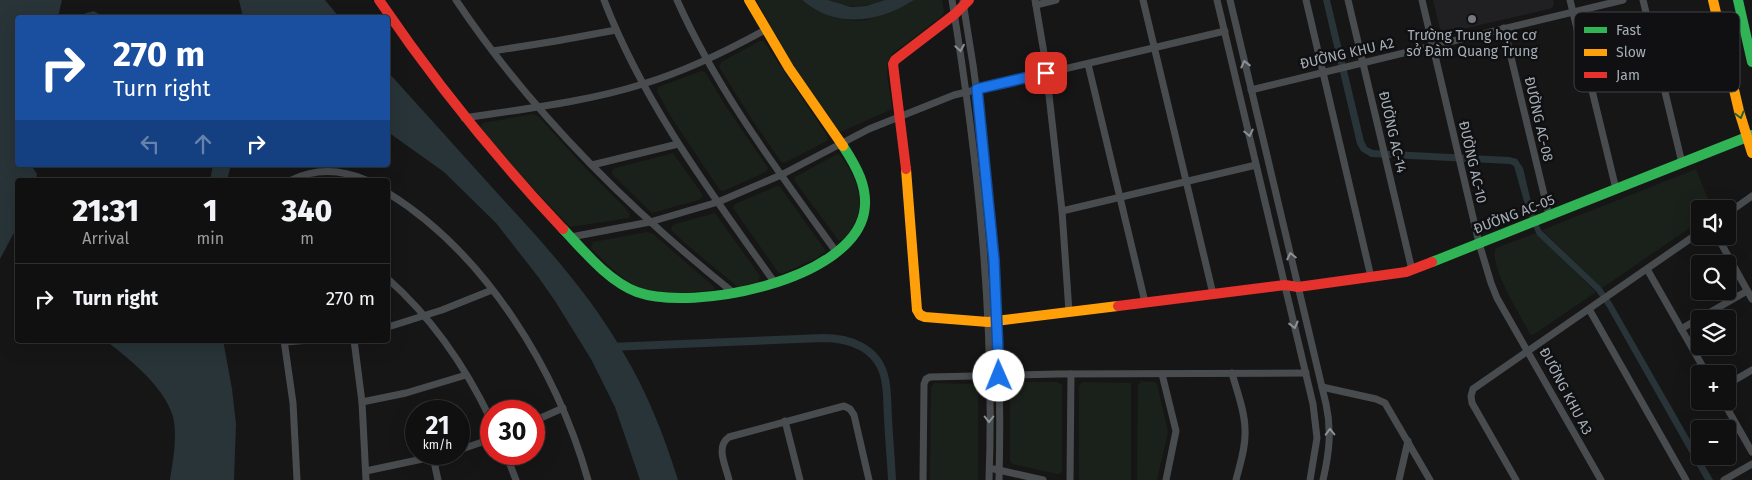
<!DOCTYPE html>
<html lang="en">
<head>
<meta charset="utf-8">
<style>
  body { margin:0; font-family:"Fira Sans",sans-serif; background:#191919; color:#f1f3f6; height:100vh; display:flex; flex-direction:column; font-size:19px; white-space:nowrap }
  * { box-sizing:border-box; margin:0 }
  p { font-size:16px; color:#9c9d9f }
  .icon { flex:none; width:28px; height:28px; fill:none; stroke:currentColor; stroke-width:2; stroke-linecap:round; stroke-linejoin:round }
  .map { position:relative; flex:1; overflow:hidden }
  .panel { position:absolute; left:15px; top:178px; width:375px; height:165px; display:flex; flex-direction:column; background:#101010; border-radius:5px; box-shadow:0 5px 20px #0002,0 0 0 1px #303030 }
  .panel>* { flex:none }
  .top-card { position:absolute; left:15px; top:15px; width:375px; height:152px; border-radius:5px; box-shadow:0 5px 20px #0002,0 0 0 1px #303030; background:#1a4fa0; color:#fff; overflow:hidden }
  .controls { position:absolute; left:1691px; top:200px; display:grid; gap:10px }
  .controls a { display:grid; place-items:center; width:45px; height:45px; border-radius:5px; background:#101010; box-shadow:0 5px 20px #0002,0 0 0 1px #303030; font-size:25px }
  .speed { position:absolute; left:405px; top:400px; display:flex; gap:10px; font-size:25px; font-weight:700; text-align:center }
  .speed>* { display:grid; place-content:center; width:65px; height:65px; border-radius:50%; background:#101010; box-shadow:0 5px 20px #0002,0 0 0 1px #303030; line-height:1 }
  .speed small { font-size:12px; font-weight:400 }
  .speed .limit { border:8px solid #d22; background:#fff; color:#111 }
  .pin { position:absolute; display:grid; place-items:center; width:42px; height:42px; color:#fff; margin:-21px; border-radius:10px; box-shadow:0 2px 8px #0006 }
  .me { position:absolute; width:55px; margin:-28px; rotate:359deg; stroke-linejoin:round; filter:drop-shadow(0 0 4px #0008) }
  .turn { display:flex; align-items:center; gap:18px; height:105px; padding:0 15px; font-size:22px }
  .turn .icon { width:65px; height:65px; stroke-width:2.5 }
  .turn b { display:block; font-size:35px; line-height:42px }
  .lanes { display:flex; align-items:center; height:48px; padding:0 15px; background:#0003; justify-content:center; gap:25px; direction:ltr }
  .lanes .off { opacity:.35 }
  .eta { display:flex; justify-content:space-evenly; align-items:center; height:85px; text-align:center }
  .eta b { font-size:30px; font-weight:800; line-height:35px }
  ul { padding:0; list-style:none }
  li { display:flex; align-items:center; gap:15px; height:70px; padding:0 15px; border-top:1px solid #303030 }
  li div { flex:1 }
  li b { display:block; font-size:19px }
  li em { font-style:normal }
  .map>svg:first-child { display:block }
  .built { fill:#202023 }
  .green { fill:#1a201a }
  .water { fill:#283438 }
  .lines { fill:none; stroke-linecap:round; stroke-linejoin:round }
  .canal { stroke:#283438; stroke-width:8 }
  .street { stroke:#494c4f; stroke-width:7 }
  .fast { stroke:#30b455; stroke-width:10 }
  .slow { stroke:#ff9f0a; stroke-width:10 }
  .jam { stroke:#e5322d; stroke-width:10 }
  .oneway { stroke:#8a9198 }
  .oneway2 { stroke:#206234 }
  .route-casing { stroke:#114b97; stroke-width:12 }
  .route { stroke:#1a73e8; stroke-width:9 }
  .poi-dot { fill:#74797f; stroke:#101012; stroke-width:2 }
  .labels { text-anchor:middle; stroke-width:5; stroke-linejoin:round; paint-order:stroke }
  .poi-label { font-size:14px; fill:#a6afb7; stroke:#101012 }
  .street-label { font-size:14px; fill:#a6afb7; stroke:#101012 }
  .key { fill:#101012; stroke:#3d4044; stroke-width:1 }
  .key-label { font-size:14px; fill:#a6afb7 }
</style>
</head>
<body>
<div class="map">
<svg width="1752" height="480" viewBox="0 0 1752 480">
  <rect width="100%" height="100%" fill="#161616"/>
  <polygon class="built" points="1433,0 1553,0 1554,3 1553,7 1549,9 1446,33 1442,32 1440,29"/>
  <g class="green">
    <path d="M756,0H802L817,10L836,18L856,21L867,20L907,4L914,0H942L944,12L941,17L892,54C881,69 892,92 892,109L841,132L838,131L794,67Z"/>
    <path d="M828,0H885C864,8 848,8 828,0Z"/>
    <polygon points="760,41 763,41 765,43 828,137 827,141 784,163 781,162 749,115 719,67 721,62"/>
    <polygon points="701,71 705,72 725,105 768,168 766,172 723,191 719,189 671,117 657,91 658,87"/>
    <polygon points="533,114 538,116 590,173 627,210 630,214 629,218 570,227 514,168 480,127 483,123"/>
    <polygon points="673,153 702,194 702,197 699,200 652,213 612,174 612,171 615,168"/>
    <path d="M837,154L840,155C856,177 868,202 852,228C849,234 845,239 839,241L794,180L795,177Z"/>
    <polygon points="1696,169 1712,209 1700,209 1700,221 1602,288 1542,230"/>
    <polygon points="777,186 780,187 826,251 817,258 782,274 778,272 733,208 735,204"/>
    <polygon points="715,213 760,276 758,282 738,287 686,244 671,230 672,226 675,224"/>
    <path d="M647,232L652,233L713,286L715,288L713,290C689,293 655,296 632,284C617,275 603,260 591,248L593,242Z"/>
    <path d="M1536,233L1596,292L1533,335L1530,334C1522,318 1487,263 1496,248Z"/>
    <polygon points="1141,381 1155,382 1157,384 1168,432 1157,480 1137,480 1138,385"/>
    <polygon points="1013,382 1057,382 1062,385 1062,470 1060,474 1057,474 1013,464 1010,461 1010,385"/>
    <polygon points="1082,382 1131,383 1131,480 1081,480 1079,479 1079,386"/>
    <polygon points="934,383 978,384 978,480 930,480 931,388"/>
  </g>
  <g class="water">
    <polygon points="0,0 62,0 58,17 18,18 18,165 31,165 37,174 36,180 18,180 17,227 0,259"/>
    <polygon points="239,0 325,0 339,17 243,17"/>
    <path d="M802,0H828L851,7L866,6L885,0H914C878,23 836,29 802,0Z"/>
    <polygon points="1323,0 1330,0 1364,141 1367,147 1373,150 1509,157 1517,159 1523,168 1533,210 1541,230 1601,287 1612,303 1713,480 1705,480 1607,307 1596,291 1537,235 1527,212 1514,166 1510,164 1371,157 1361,151 1357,144"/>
    <polygon points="94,11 104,17 81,17 86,13"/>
    <path d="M388,72C425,113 462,154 499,195C545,245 589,293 623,352C647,392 664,435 678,480H640L615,407L591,359L555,301L539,278L496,223L444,172L388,132Z"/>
    <polygon points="213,165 231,165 227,180 210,180"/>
    <path d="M105,340H223L232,389L236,424L234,480H170C173,460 179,430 171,411C160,383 128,358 105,340Z"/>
  </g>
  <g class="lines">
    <path class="canal" d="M610,347L823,338C849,338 876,347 884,375C888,388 887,404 888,418C889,439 891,459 892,480"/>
    <g class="street">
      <path d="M456,0C531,112 630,210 735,294"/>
      <path d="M604,0C644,104 711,193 775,283"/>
      <path d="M677,0C718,92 779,172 837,253"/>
      <path d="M952,0C978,159 995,319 989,480"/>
      <polyline points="1035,0 1045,59 1062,211 1069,312"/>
      <polyline points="1143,0 1213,294"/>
      <polyline points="1217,0 1313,404 1317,438 1310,480"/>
      <path d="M1230,0L1326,404C1332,431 1329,454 1323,480"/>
      <polyline points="1306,0 1371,277"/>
      <polyline points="1348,0 1412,270"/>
      <polyline points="1422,0 1479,243 1491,283 1497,298 1601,480"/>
      <polyline points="1570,0 1616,189"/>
      <polyline points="1643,0 1682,163"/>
      <path d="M963,2C990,159 1003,321 999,480"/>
      <polyline points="1036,5 1056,0"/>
      <polyline points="1504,28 1549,215"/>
      <polyline points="493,51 556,41 616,30"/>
      <polyline points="1088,64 1145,302"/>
      <polyline points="1251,90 1623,0"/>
      <path d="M464,118C523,109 586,102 643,84C686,71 725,52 765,30"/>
      <polyline points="592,165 678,144"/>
      <path d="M292,180C316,168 342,170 366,180"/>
      <path d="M388,193C486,254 557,370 588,480"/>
      <polyline points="1062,211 1256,165"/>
      <polyline points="1728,213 1752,196"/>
      <polyline points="1717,236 1752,299"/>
      <polyline points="571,237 650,222 718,202 781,175 869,129 954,95 1225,31"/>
      <polyline points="1647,269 1707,374"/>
      <path d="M388,279C431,317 466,368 491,420"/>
      <polyline points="1589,309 1686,480"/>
      <polyline points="388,327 442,310 492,290"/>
      <polyline points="1681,329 1747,291"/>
      <polyline points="284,340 293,403 297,480"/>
      <polyline points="354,340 362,402 366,480"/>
      <polyline points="284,342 311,340"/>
      <path d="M1232,373C1237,392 1245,411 1245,430C1246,447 1240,464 1236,480"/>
      <polyline points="1162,374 1176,431 1166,480"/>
      <polyline points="1728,384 1752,370"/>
      <polyline points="1322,387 1376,399 1385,403 1430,480"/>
      <polyline points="1723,401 1752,452"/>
      <polyline points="362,402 406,393 466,375"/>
      <polyline points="534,421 563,408"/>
      <polyline points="785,421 800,480"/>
      <polyline points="459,450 491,439"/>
      <polyline points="506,454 516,480"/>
      <polyline points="433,457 438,480"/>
      <polyline points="994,469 1043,480"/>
      <polyline points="366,471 446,454"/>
      <path d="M729,480C726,466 715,447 729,437L844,406L850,409L854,415L869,480"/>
      <polyline points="923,480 924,384 926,379 930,377 1058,374 1306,373"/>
      <polyline points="1070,480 1071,374"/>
      <polyline points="1399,480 1408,441"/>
      <polyline points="1516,480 1472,403 1471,396 1473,389 1700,232"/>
      <polyline points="1724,480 1752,464"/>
    </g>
    <g class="fast">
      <polyline points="1738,0 1752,62"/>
      <path d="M563,229C584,251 608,281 637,292C693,312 850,281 864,213C869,188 856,166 843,146"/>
      <polyline points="1432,262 1752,135"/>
    </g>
    <g class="slow">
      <polyline points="749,0 789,68 843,146"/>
      <polyline points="1713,0 1739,111 1752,153"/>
      <polyline points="906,169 917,310 920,315 925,317 988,322 1118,306"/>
    </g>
    <g class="jam">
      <path d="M379,0C434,81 495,157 563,229"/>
      <polyline points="906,169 893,64 895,60 955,14 969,0"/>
      <polyline points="1118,306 1285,285 1298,287 1406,272 1432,262"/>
    </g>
  </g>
  <defs><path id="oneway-chevron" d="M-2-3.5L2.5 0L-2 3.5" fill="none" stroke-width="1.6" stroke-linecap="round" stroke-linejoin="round" transform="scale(1.25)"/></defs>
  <g class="oneway">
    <use href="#oneway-chevron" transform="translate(960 48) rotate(81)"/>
    <use href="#oneway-chevron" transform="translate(1245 64) rotate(-104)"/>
    <use href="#oneway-chevron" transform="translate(1249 133) rotate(77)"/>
    <use href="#oneway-chevron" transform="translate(1291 256) rotate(-103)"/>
    <use href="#oneway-chevron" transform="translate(1294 325) rotate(76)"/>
    <use href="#oneway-chevron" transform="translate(989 419) rotate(90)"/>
    <use href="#oneway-chevron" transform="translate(1330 432) rotate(-91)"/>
  </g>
  <use class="oneway2" href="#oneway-chevron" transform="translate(1740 115) rotate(75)"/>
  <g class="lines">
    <g class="route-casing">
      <polyline id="route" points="999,376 994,260 977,89 1046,73"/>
    </g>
    <use href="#route" class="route"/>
  </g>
  <circle class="poi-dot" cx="1472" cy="19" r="5"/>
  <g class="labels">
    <g class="poi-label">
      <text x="1472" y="40">Trường Trung học cơ<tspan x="1472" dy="16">sở Đàm Quang Trung</tspan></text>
    </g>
    <g class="street-label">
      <text transform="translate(1347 53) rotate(-13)" y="5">ĐƯỜNG KHU A2</text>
      <text transform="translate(1539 119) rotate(77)" y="5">ĐƯỜNG AC-08</text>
      <text transform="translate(1393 132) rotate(77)" y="5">ĐƯỜNG AC-14</text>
      <text transform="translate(1473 162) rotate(77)" y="5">ĐƯỜNG AC-10</text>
      <text transform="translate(1514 214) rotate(-21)" y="5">ĐƯỜNG AC-05</text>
      <text transform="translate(1566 391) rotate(62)" y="5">ĐƯỜNG KHU A3</text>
    </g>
  </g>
  <rect x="1574" y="12" width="166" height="80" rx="8" class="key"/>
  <rect x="1584" y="27" width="23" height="6" fill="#30b455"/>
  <rect x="1584" y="49" width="23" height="7" fill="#ff9f0a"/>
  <rect x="1584" y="72" width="23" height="6" fill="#e5322d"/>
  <g class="key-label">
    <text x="1616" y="35">Fast</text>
    <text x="1616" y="57">Slow</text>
    <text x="1616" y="80">Jam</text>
  </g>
</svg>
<div class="controls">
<a><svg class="icon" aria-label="sound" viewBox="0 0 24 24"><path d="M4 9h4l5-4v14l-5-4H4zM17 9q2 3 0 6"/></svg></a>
<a><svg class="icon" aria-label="search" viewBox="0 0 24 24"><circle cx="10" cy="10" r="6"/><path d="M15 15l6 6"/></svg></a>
<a><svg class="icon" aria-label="layers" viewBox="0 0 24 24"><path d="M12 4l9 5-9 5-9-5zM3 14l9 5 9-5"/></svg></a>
<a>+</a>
<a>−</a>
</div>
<div class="speed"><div>21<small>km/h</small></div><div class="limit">30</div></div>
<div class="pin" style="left:1046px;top:73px;background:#d93025"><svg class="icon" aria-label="arrive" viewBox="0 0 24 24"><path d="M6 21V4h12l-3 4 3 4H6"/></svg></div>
<svg class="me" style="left:999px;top:376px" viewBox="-20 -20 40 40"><circle r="19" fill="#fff"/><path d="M0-13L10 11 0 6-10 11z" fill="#1a73e8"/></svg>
<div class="top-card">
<div class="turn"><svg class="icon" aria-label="right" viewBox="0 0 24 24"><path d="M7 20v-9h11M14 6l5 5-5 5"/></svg><div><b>270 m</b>Turn right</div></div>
<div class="lanes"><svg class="icon off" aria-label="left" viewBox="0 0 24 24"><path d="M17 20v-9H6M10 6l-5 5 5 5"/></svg><svg class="icon off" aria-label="ahead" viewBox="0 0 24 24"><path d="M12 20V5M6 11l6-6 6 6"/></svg><svg class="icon" aria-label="right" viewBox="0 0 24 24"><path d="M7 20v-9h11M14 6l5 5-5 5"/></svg></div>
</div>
<section class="panel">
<div class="eta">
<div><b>21:31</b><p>Arrival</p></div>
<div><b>1</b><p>min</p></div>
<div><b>340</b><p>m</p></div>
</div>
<ul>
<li><svg class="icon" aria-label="right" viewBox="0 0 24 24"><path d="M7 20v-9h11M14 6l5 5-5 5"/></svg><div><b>Turn right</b></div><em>270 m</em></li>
</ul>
</section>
</div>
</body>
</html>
